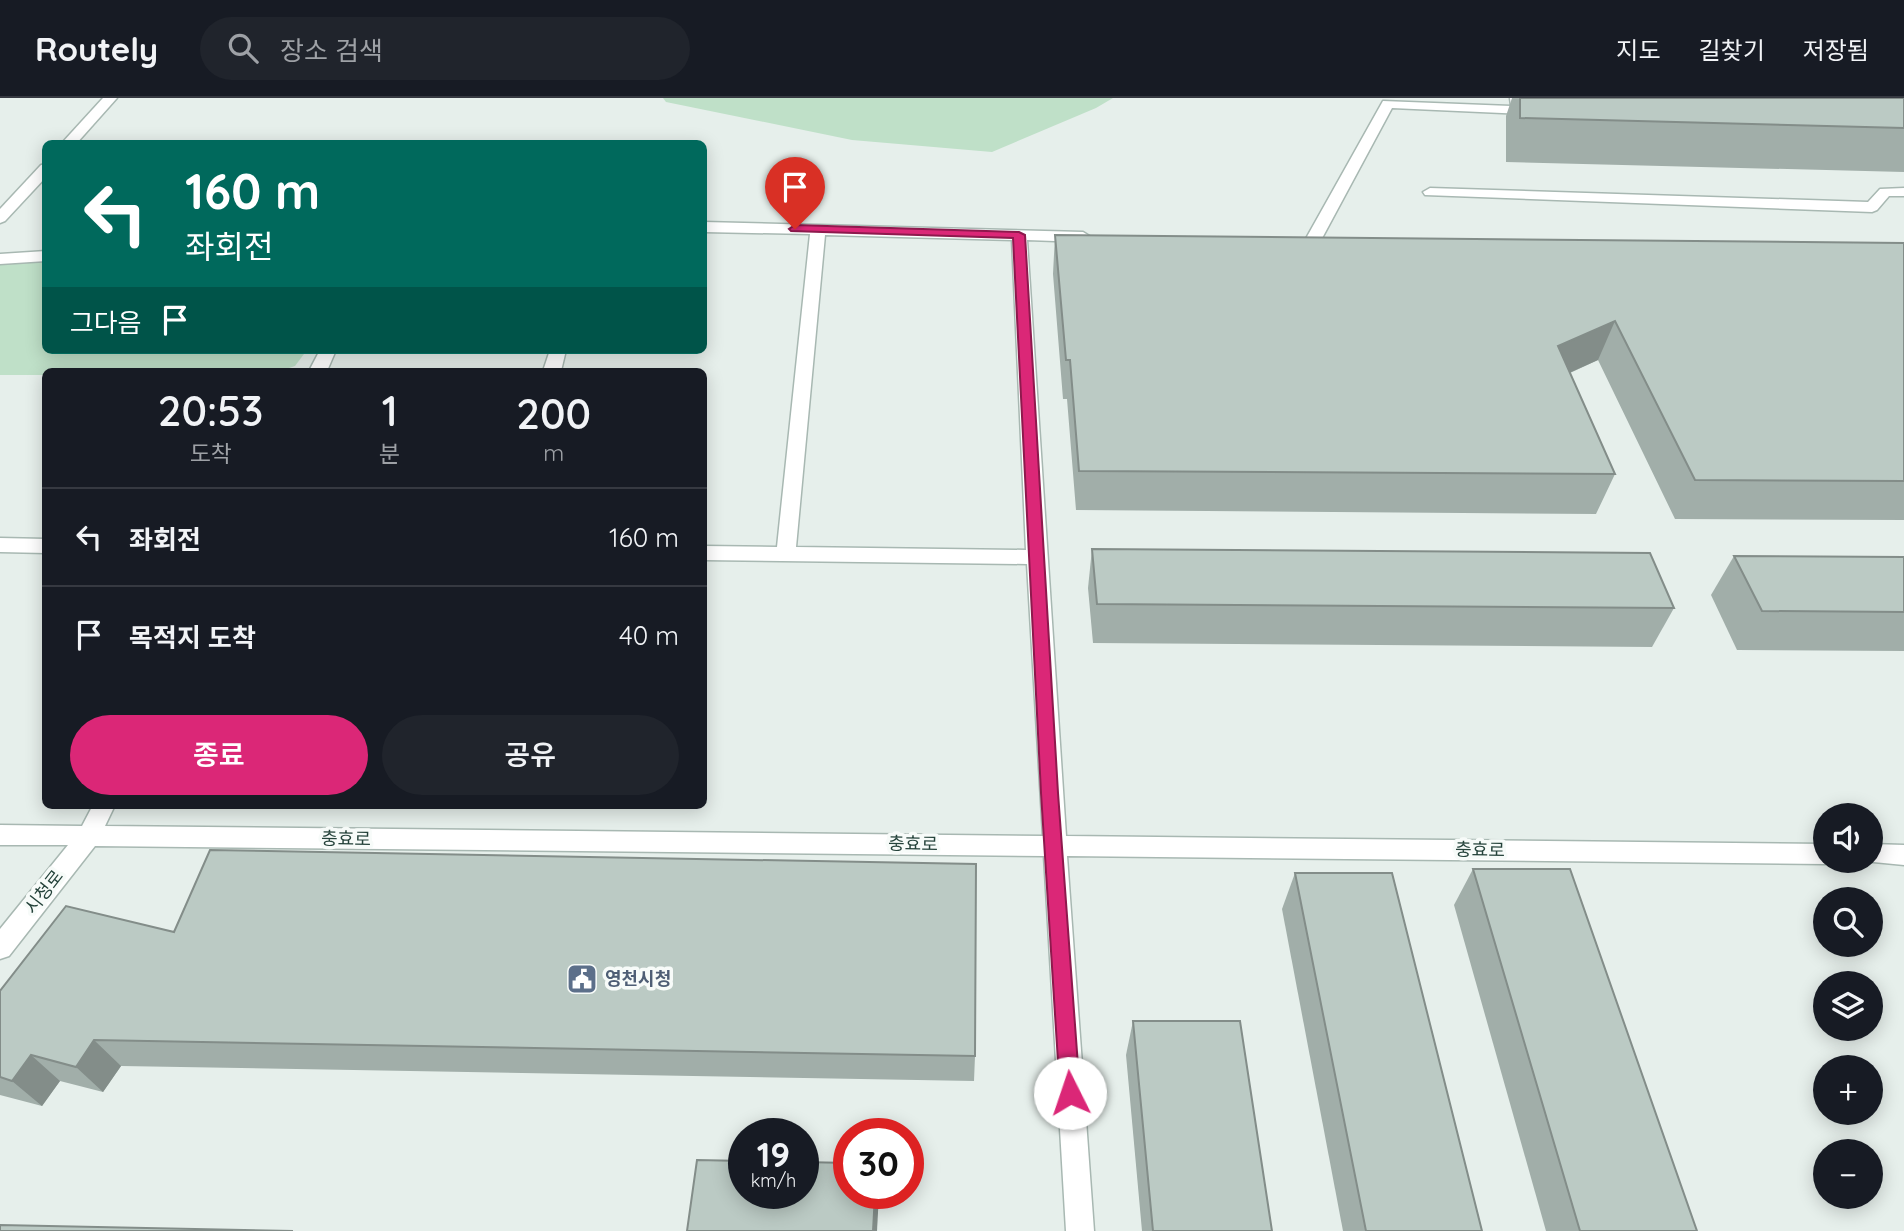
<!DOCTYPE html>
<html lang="ko">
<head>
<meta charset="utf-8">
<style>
  body { margin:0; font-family:Quicksand,"Noto Sans KR",sans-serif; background:#20242c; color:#f1f3f6; height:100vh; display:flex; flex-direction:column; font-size:26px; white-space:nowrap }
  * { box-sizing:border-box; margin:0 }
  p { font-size:23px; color:#9ea1a6 }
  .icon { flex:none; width:38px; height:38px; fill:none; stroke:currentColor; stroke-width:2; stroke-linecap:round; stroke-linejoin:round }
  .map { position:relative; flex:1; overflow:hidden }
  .drawer { position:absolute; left:42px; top:270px; width:665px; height:441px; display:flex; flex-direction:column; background:#171b24; border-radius:10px; box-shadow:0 4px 18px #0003 }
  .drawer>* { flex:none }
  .top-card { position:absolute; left:42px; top:42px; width:665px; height:214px; border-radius:10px; box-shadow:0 4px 18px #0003; background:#00695c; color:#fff; overflow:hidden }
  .controls { position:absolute; left:1813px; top:705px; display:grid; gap:14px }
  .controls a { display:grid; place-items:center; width:70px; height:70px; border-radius:50%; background:#171b24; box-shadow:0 4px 18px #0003; font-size:35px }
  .speed { position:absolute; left:728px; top:1020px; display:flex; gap:14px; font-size:35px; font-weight:700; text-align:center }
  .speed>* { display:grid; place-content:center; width:91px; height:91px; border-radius:50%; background:#171b24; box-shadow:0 4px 18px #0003; line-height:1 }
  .speed small { font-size:18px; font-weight:400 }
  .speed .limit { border:10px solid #d22; background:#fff; color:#111 }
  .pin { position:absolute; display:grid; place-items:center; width:60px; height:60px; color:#fff; margin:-72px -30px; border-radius:50% 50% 50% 0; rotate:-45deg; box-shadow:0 0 7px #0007 }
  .pin .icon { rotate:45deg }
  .me { position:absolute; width:77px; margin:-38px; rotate:356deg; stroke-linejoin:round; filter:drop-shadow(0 0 5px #0008) }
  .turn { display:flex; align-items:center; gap:24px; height:147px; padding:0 28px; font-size:32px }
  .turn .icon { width:91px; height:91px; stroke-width:2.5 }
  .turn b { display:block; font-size:49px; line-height:60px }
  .then { display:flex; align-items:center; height:66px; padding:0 28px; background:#0003; gap:14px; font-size:26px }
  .eta { display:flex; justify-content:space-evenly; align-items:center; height:119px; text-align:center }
  .eta b { font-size:42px; font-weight:600; line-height:49px }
  .primary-button { display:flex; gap:14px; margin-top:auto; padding:14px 28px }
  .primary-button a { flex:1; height:80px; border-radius:42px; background:#db2777; color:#fff; font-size:28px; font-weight:600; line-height:80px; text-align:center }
  .primary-button a+a { background:#20242c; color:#f1f3f6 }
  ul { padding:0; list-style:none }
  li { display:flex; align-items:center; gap:21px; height:98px; padding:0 28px; border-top:2px solid #363941 }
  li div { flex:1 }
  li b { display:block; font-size:26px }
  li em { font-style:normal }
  header { display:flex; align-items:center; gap:42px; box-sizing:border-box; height:98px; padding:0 35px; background:#171b24; border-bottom:2px solid #363941 }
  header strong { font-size:33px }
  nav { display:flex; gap:38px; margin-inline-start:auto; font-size:24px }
  .search { width:490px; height:63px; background:#20242c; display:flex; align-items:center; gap:18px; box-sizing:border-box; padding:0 24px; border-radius:38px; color:#9ea1a6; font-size:26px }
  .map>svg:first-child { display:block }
  .green { fill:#bfe0c8 }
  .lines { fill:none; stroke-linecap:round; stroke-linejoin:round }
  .minor-casing { stroke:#a8b8b2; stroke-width:3 }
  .minor { fill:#fff; fill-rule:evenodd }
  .wall { fill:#a1aea9 }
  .shaded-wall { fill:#838d89 }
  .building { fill:#bbcac4; stroke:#838d89; stroke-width:2 }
  .route { fill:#db2777; stroke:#8e194d; stroke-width:2 }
  .labels { text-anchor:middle; stroke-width:7; stroke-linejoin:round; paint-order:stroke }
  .street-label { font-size:18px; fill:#24423a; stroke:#f7fbf9 }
  .service-label { font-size:18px; font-weight:bold; fill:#4e5e75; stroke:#f7fbf9; text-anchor:start }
</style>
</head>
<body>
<header>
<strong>Routely</strong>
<div class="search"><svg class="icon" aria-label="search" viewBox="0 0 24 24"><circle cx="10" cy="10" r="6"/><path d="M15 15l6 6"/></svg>장소 검색</div>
<nav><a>지도</a><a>길찾기</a><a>저장됨</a></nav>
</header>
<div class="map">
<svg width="1904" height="1133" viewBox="0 0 1904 1133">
  <rect width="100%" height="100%" fill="#e6efeb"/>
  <g class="green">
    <polygon points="663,0 1113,0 1096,10 992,54 852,42 666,4"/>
    <polygon points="45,162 46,252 307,252 295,268 280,273 46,273 45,277 0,277 0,165"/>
  </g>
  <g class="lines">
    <g class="minor-casing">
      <g id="minor">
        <polygon points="103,0 117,0 76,46 61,46"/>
        <polygon points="1510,0 1524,0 1524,16 1392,10 1320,144 1312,149 1307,147 1304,144 1383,3 1511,8"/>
        <polygon points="46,66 46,79 5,123 0,125 0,111 41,67"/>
        <polygon points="1430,90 1868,104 1880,91 1904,90 1904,98 1889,98 1877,112 1872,114 1425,97 1423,94"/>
        <path d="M704,124L1083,134L1091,139L1083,144L1027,142L1066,738L1825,746V763H1833L1825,766L1067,758L1094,1133H1066L1044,758L95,748L9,858L0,861V831L68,747H0V727L82,728L93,707H115L105,728L1043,738L1027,466L704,462V448L777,449L810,136L704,134ZM825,137L1012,142L1026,452L796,449Z"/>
        <polygon points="46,153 46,163 0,166 0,156"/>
        <polygon points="320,252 336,252 327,273 309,273"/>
        <polygon points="550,252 566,252 561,273 543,273"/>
        <polygon points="0,440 46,441 46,455 0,454"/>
        <polygon points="1871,746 1904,747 1904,767 1863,763 1871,763"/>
      </g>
    </g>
    <use href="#minor" class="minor"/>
  </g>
  <g class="wall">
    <polygon points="1512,0 1904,0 1904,74 1506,64 1506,18"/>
    <polygon points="1055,137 1904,145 1904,422 1675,421 1598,262 1570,275 1615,376 1596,416 1076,412 1067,301 1063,301 1053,176"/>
    <polygon points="1092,451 1674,510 1652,549 1093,545 1088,490"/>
    <polygon points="1734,458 1904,459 1904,553 1737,552 1711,497"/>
    <polygon points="1473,771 1697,1133 1546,1133 1454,807"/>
    <polygon points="1295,775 1482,1133 1343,1133 1282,811"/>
    <polygon points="174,834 975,958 974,983 121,968 103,994 60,983 42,1008 0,997 0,893"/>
    <polygon points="1133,923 1272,1133 1142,1133 1126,957"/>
  </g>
  <g class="shaded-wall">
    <polygon points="1615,223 1598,262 1542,287 1558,248"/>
    <polygon points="94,942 121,968 103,994 76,969"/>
    <polygon points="31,957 60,983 42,1008 12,983"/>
    <polygon points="875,1096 879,1096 877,1133 873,1133"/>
  </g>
  <g class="building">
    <polygon points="1520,0 1904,0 1904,30 1520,20"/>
    <polygon points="1055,137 1904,145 1904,383 1695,382 1615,223 1558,248 1615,376 1079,373 1070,262 1066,262"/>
    <polygon points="1092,451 1650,455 1674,510 1097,506"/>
    <polygon points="1734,458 1904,459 1904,514 1762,513"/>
    <polygon points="210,752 976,766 975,958 94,942 76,969 31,957 12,983 0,979 0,893 66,808 174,834"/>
    <polygon points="1473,771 1570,771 1697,1133 1580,1133"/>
    <polygon points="1295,775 1392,775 1482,1133 1366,1133"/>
    <polygon points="1133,923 1240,923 1272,1133 1153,1133"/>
    <polygon points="697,1062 744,1063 744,1096 803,1096 803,1064 849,1065 849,1096 875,1096 873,1133 687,1133"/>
    <polygon points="0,1127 293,1133 0,1133"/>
  </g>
  <polygon class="route" points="795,127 1019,134 1025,137 1058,695 1080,995 1077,1002 1070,1005 1063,1002 1060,995 1041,695 1013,140 791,133 789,131"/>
  <defs>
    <g id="civic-square" transform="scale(1.575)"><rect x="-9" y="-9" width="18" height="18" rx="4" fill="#5c6f8a" stroke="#f7fbf9"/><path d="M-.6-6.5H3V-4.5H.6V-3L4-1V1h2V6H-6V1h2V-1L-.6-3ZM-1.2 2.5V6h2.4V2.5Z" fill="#fff"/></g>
  </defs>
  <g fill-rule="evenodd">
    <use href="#civic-square" x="582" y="881"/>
  </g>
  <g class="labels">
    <g class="street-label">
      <text transform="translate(346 741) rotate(1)" y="6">충효로</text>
      <text transform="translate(913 746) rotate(1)" y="6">충효로</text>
      <text transform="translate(1480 752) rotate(1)" y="6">충효로</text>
      <text transform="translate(44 794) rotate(-52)" y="6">시청로</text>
    </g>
    <g class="service-label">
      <text x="605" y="887">영천시청</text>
    </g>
  </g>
</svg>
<div class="controls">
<a><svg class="icon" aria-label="sound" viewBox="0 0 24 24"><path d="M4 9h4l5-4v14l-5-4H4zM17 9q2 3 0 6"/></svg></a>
<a><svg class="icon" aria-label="search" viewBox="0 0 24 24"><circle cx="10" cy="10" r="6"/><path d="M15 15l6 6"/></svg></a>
<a><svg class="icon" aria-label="layers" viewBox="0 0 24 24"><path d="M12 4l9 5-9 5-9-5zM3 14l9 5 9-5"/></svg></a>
<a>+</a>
<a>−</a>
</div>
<div class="speed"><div>19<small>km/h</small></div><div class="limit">30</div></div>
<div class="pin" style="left:795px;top:131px;background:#d93025"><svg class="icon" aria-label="arrive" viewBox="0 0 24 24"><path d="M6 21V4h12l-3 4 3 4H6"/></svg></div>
<svg class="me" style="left:1070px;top:995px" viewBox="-20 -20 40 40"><circle r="19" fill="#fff"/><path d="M0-13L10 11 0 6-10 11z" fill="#db2777"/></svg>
<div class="top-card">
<div class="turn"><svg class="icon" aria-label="left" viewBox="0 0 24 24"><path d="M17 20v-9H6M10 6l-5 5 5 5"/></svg><div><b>160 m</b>좌회전</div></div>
<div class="then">그다음<svg class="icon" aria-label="arrive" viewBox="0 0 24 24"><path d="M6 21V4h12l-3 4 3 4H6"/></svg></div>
</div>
<section class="drawer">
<div class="eta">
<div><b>20:53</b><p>도착</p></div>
<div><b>1</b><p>분</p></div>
<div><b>200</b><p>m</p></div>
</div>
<ul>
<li><svg class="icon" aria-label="left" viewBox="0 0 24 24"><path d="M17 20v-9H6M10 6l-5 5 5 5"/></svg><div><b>좌회전</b></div><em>160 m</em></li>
<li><svg class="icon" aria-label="arrive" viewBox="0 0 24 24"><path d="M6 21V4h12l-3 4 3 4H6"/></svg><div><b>목적지 도착</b></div><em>40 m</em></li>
</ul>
<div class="primary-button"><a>종료</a><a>공유</a></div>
</section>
</div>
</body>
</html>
